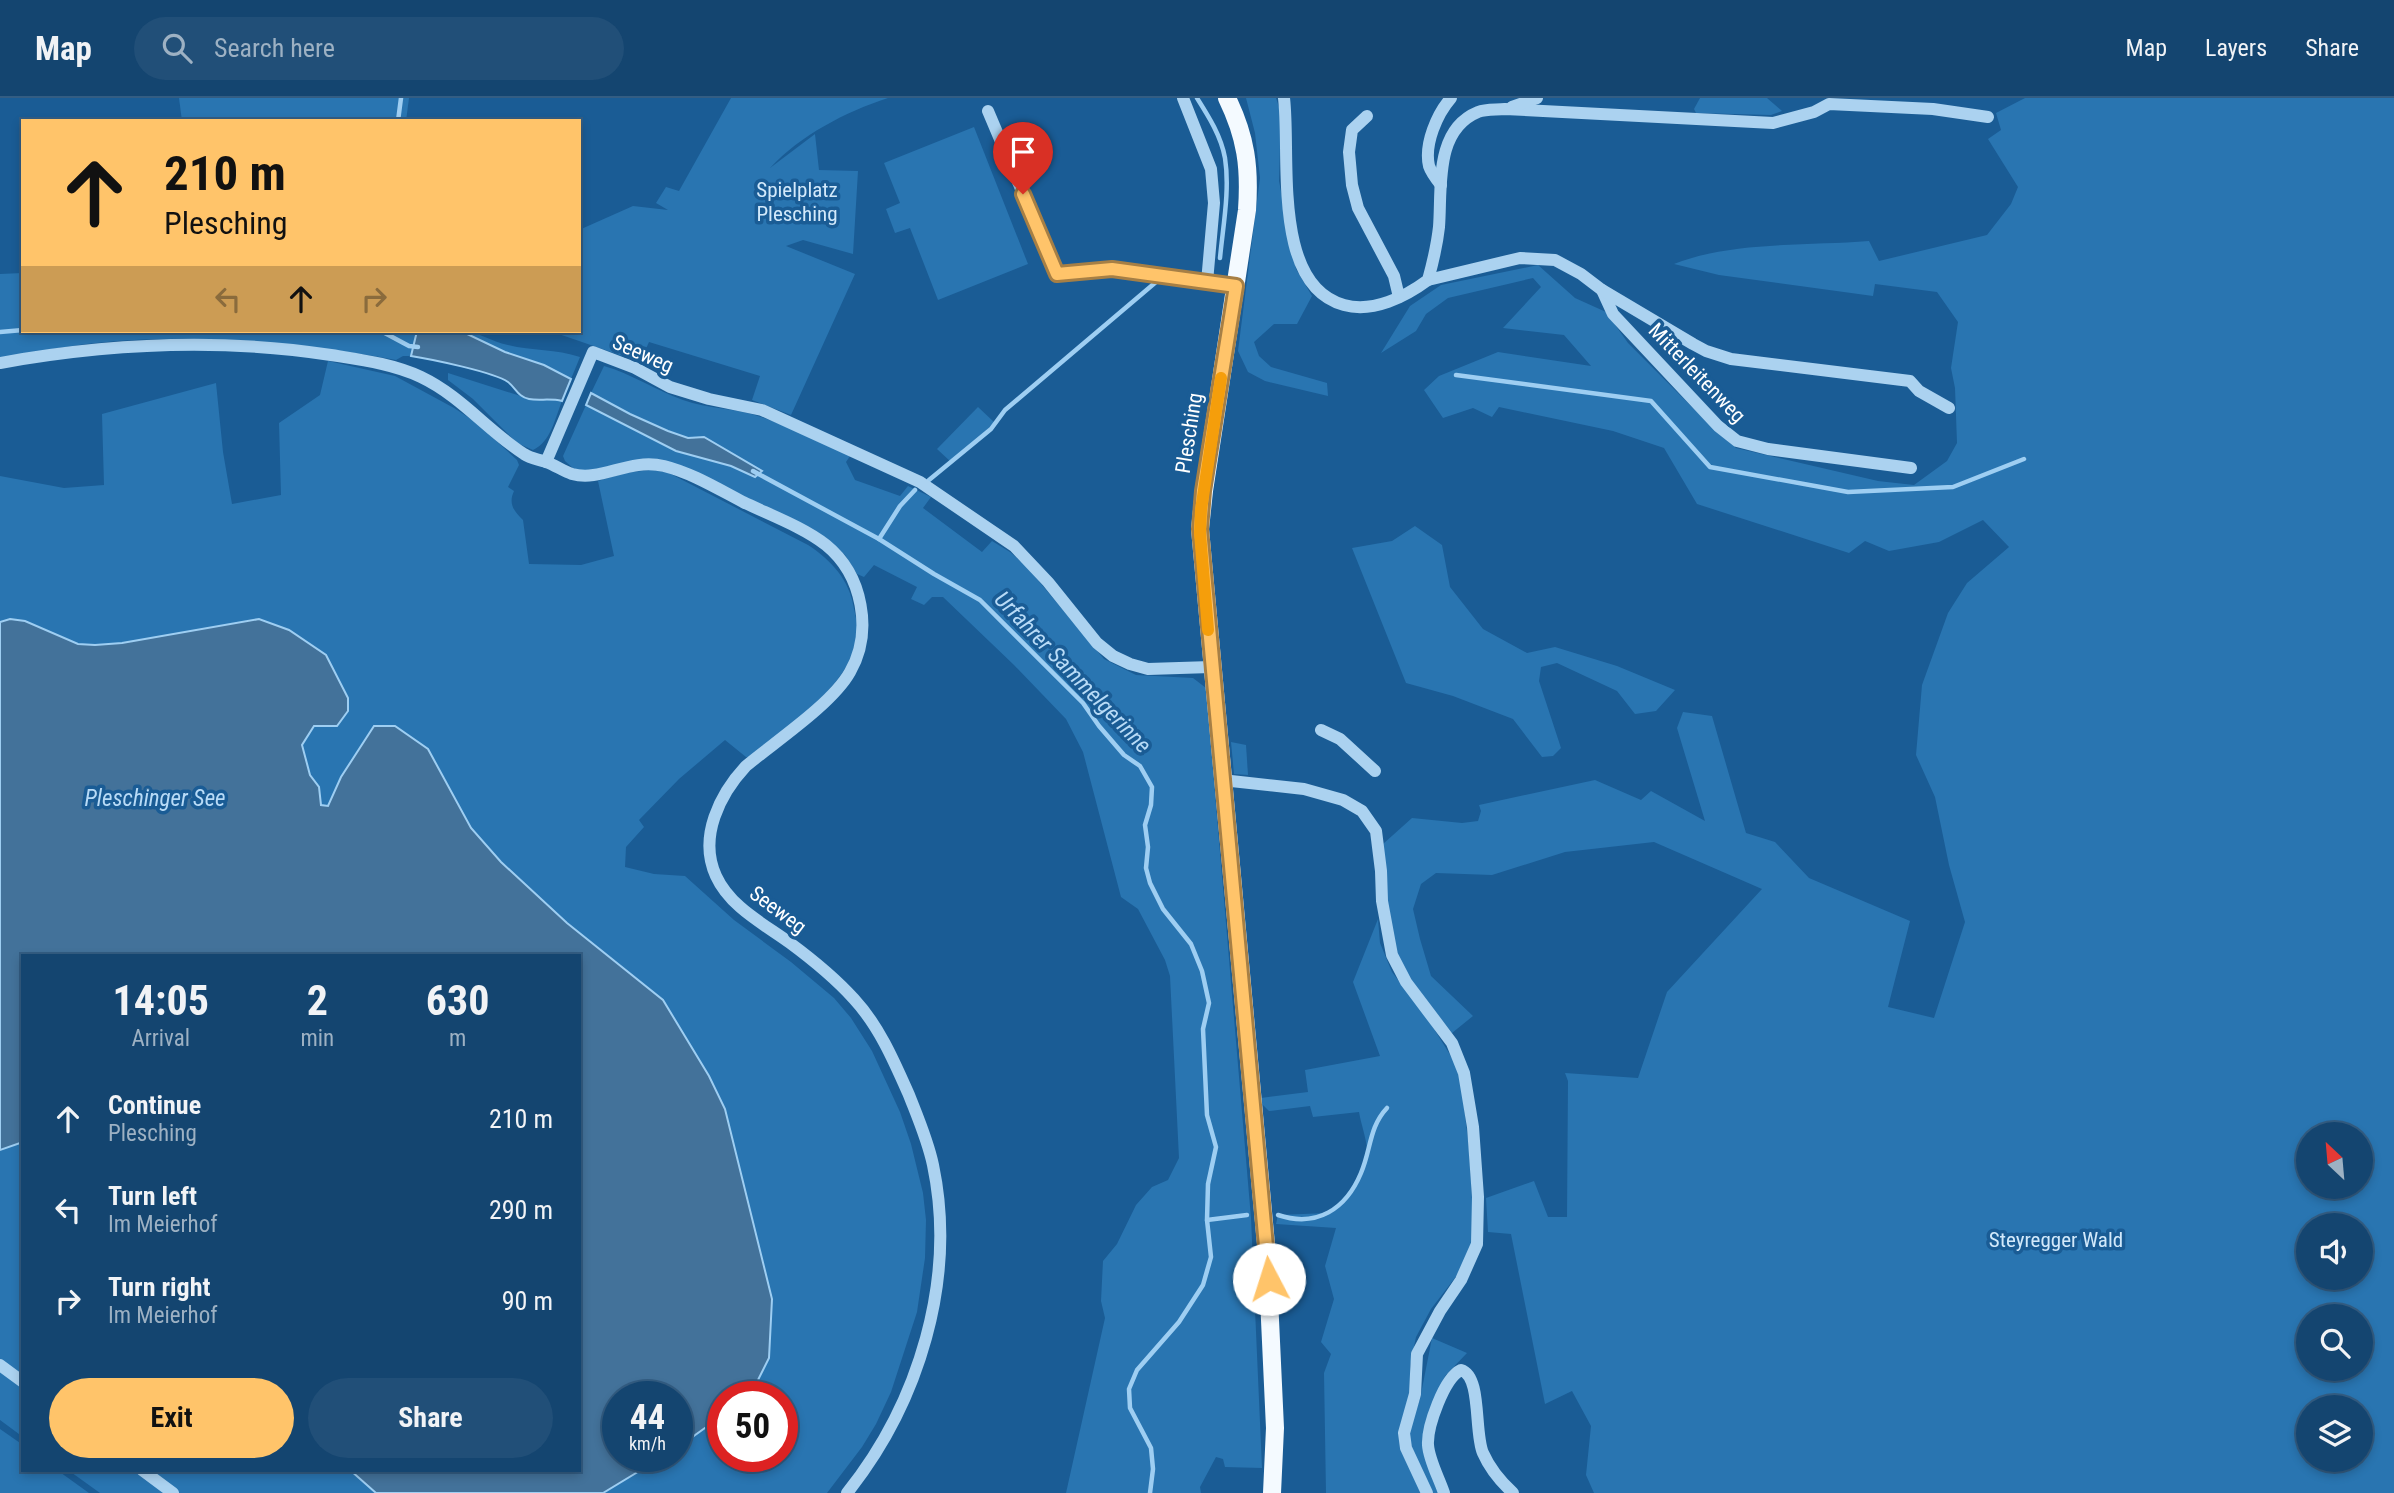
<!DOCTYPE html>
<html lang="en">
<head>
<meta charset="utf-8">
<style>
  body { margin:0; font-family:"Roboto Condensed",sans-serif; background:#214f78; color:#f1f3f6; height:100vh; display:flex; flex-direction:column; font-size:26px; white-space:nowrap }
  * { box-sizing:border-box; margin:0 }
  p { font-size:23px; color:#9db1c3 }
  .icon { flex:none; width:38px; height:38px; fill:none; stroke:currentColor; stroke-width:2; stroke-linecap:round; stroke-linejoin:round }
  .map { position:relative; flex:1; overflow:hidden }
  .panel { position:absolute; left:21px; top:856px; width:560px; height:518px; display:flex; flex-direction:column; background:#144570; border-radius:0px; box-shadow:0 4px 10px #0003,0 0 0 2px #335d83 }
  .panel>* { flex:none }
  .hud { position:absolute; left:21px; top:21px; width:560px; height:214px; border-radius:0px; box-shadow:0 4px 10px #0003,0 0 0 2px #335d83; background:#ffc46a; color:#111; overflow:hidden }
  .needle { width:46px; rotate:334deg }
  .buttons { position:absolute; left:2296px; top:1024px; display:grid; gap:14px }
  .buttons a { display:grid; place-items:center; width:77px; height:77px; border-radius:50%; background:#144570; box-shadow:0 4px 10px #0003,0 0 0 2px #335d83; font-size:35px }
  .speed { position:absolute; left:602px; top:1283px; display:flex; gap:14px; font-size:35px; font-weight:700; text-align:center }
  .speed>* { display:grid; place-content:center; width:91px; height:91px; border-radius:50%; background:#144570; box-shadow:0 4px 10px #0003,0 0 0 2px #335d83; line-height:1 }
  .speed small { font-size:18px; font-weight:400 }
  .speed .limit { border:10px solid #d22; background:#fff; color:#111 }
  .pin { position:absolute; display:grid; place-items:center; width:60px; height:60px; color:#fff; margin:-72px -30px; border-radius:50% 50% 50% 0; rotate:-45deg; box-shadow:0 0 7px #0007 }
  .pin .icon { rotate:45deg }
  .me { position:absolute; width:77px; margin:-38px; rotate:355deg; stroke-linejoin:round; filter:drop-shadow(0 0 5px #0008) }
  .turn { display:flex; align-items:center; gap:24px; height:147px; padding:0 28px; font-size:32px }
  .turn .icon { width:91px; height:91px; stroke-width:2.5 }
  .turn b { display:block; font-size:49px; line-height:60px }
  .lanes { display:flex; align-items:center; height:66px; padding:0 28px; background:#0003; justify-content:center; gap:35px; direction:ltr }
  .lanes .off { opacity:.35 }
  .eta { display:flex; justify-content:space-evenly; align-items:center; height:119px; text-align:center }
  .eta b { font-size:42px; font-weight:700; line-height:49px }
  .button { display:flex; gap:14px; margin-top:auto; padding:14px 28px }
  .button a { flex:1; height:80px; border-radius:42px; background:#ffc46a; color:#111; font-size:28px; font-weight:700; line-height:80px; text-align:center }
  .button a+a { background:#214f78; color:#f1f3f6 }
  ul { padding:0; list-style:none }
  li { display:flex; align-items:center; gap:21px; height:91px; padding:0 28px }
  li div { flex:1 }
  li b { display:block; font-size:26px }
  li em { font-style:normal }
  header { display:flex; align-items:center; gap:42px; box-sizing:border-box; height:98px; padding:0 35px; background:#144570; border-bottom:2px solid #335d83 }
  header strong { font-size:33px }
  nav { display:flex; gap:38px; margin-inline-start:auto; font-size:24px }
  .search { width:490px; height:63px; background:#214f78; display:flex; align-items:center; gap:18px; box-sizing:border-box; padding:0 24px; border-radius:38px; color:#9db1c3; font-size:26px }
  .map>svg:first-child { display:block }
  .green { fill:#2975b1; fill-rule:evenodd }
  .water { fill:#43729a; stroke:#9ecef2; stroke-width:2 }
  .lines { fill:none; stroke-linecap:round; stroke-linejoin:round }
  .stream { stroke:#9ecef2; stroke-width:4.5 }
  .minor { stroke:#abd2f0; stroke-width:12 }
  .major { stroke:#f4faff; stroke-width:18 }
  .route-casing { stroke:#a67f45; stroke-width:18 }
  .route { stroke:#ffc46a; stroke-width:12 }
  .slow { stroke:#f59e0b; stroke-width:12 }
  .labels { text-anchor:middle; stroke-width:7; stroke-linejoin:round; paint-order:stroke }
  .park-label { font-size:21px; fill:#d2e9fb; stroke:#1a5c95 }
  .street-label { font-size:21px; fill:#fff; stroke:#1a5c95 }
  .water-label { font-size:23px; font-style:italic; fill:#b8dbf7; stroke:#1a5c95 }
</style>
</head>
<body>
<header>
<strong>Map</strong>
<div class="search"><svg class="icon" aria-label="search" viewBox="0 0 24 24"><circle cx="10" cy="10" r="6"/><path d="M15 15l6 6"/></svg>Search here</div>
<nav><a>Map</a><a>Layers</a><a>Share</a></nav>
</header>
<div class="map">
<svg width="2394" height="1395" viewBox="0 0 2394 1395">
  <rect width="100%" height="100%" fill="#1a5c95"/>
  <g class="green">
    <polygon points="179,0 409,0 406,23 182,23"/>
    <path d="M731,0H888C845,14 801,37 770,70L815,36L819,72L858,73L853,156L803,142L786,148L855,176L791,317L752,302L760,278L649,244L640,264L550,233H579V132L633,108L668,112L656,105L666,89L679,93Z"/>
    <polygon points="1246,0 1276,0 1281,15 1279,83 1288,129 1296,171 1312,198 1297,226 1274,226 1254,244 1259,258 1271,269 1327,285 1328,298 1265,283 1248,274 1238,253 1260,80 1255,35"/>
    <polygon points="1700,0 1767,0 1782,13 1771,17 1696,15 1694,11"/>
    <path d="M2025,0H2394V1395H1594L1586,1377L1591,1328L1572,1293L1545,1306L1511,1136L1488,1134L1486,1100L1534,1083L1548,1119H1567L1568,983L1565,975L1638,980L1667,894L1762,791L1654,744L1565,754L1492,777L1436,775L1421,786L1413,811L1420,841L1431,878L1473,918L1452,935C1437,915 1417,895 1405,874C1385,836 1387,788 1383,746L1412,720L1462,725L1478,723L1481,713L1479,707L1595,682L1641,702L1651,693L1705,723L1677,630L1683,614L1712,618L1746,735L1775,744L1809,780L1910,823L1888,909L1934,920L1965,824L1949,767L1935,699L1916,657L1922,587L1948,515L1967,485L2009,449L1983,422L1939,444L1889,453L1865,443L1849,455L1697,406L1664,350L1613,333L1499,309L1492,319L1473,310L1443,320L1424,292L1439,278L1498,254L1591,268L1564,237L1503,230L1541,189L1533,180L1448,200L1426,216L1416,233L1381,255L1410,208L1441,187L1538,167L1575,200L1606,214L1628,245L1718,335L1736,350L1878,383L1914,387L1947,363L1957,345L1955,290L1951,270L1958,224L1937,194L1875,186L1873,198L1719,177L1674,166C1732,143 1807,148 1869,143L1879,163L1987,137L2011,106L2018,89L1988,41L2001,32L1996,15ZM2308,1036H2361V1088H2308ZM2308,1127H2361V1180H2308ZM2308,1218H2361V1270H2308ZM2308,1309H2361V1362H2308Z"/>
    <polygon points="974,29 1028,166 938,202 910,130 895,135 886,111 900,105 884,65"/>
    <path d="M23,175V233H417L411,258H403L396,262C296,244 196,235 96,245C64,248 32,255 0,260V176Z"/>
    <path d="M461,233C479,233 491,244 508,247C532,253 556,251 580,259L571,281L544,267L505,254Z"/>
    <path d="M328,263L395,278L454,310L477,325L517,362L519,367L508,389L514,393C508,406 514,413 523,422L529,466L581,467L614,458L598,383L625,375L650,372L667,374L808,447C831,462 850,482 854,511C856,519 858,529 857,538C853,585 787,629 753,659H746L725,642L679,681L639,722L644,729L626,749L625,769L654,776L685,778L734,822L791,864L834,900L851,920L872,953L900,1014L911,1046L923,1095L926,1122L925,1160L917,1214L891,1294L876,1326L862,1349L827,1395H100L68,1372H579V858H23V1339L0,1322V378L64,390L104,387L102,316L216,285L223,354L232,406L281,397L279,325L320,297ZM618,1298H677V1358H618ZM723,1298H782V1358H723Z"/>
    <path d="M604,268C632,276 655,292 683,302C708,311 736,310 761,319C792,330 821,345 850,358L846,364L855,382L900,398L908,388L931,399L923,410L982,454L992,443L1010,454L1027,469L1104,561L1136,577L1193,580L1206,590L1251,1120L1262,1370L1225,1369L1223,1361L1216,1359L1200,1389L1201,1395H1066L1105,1220L1101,1203L1103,1163L1117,1146L1136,1107L1152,1089L1168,1082L1179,1060L1170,878L1165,862L1138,811L1121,799L1083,654L1066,621L1014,567L943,499H932L924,507L911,501L917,489L874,467L864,479L857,476L845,457L825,439L673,367L589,373L574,371L565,363L563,358L586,307L676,353L704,339C674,346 618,310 591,295Z"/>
    <path d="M448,275L530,301L548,300L562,303C555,320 551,344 533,352L517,345L473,301L448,282Z"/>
    <polygon points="978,309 995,325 951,364 937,351"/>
    <polygon points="1415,428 1442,447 1450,489 1483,531 1527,555 1555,549 1617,568 1675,592 1656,613 1635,616 1617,593 1557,565 1541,569 1539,583 1561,650 1553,658 1542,659 1513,621 1453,598 1406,585 1352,450 1392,443"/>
    <polygon points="1231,644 1246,647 1248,677 1234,676"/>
    <path d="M1378,821L1380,845L1392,874L1429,923L1454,963L1461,983L1469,1051L1474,1133L1469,1156L1461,1172L1431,1211L1416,1239L1410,1268L1411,1290L1399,1336L1401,1353L1422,1395H1326L1324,1275L1331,1256L1321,1244L1334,1201L1325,1168L1336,1130L1276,1126L1278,1117L1328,1115C1348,1104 1368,1074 1367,1051C1366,1039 1361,1026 1359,1014L1313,1019L1310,1008L1269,1013L1262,1006L1261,1000L1308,994L1305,972L1380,958L1353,884Z"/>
    <polygon points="1432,1240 1467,1255 1445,1278 1428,1319 1439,1395 1433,1395 1410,1346 1409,1330 1420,1301"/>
    <polygon points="0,1331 23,1347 23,1372 57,1372 89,1395 0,1395"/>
  </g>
  <g class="water">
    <path d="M417,233H461L505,254L544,267L571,281L562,303C550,300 539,303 529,301C518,299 516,290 508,284C494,274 430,261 411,258Z"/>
    <polygon points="591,295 630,316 668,333 688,340 704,339 762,373 755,379 731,368 676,353 586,307"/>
    <polygon points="10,521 25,523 78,546 95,547 122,545 259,521 289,532 326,557 348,600 348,613 337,628 314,628 302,647 310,677 319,689 321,707 328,708 341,679 374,628 395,628 428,651 471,730 501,764 567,825 663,902 709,978 725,1011 772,1201 769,1260 757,1284 743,1298 723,1298 723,1317 677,1350 677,1298 618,1298 618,1358 664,1358 603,1395 376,1395 350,1372 579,1372 579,858 23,858 23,1044 0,1052 0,524"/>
  </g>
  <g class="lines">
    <g class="stream">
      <path d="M1197,0C1209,19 1221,38 1225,60C1230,92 1223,128 1220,160"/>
      <polyline points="398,23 401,0"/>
      <polyline points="381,233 409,248 418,249"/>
      <polyline points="0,234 23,232"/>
      <polyline points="1456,277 1651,303 1710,369 1848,394 1953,389 2024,361"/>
      <polyline points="753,373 879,441 934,476 980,502 1083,605 1099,628 1124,657 1140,668 1152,689 1151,707 1145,727 1148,749 1146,770 1150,785 1163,811 1191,846 1202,873 1209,905 1203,931 1207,1017 1216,1049 1208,1086 1207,1122 1211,1159 1203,1187 1179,1224 1137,1272 1129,1291 1130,1310 1151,1350 1153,1371 1150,1395"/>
      <polyline points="929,382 991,331 1005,312 1156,184"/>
      <polyline points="879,441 900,408 915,392"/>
      <path d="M1278,1117C1317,1130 1346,1111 1361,1075C1371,1052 1369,1029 1387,1010"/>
      <polyline points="1207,1122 1247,1117"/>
    </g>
    <g class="minor">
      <polyline points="1183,0 1211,71 1214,105 1207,184"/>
      <path d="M1284,0C1291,57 1271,187 1344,207C1373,215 1405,199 1428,182C1433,164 1437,147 1439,129C1442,90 1434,32 1478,14C1486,11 1496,12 1505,11L1773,25L1814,14L1829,6L1933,11L1988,19"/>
      <polyline points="1512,9 1537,0"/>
      <polyline points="988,13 1057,176 1112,171 1236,188"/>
      <polyline points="1367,18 1352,32 1349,54 1352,87 1358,110 1394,178 1399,199"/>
      <path d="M1441,87C1437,82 1431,74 1429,68C1424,46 1437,16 1451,0"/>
      <polyline points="1428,182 1520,160 1555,162 1581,176 1602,192 1613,216 1718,328 1737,343 1768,351 1911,370"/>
      <polyline points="1602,192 1693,246 1706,253 1731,261 1910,283 1919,293 1949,310"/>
      <path d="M0,265C110,245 220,240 331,257C362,262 393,266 421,279C461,298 488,333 524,356C531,361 538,361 546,364C555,367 563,373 572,376C602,384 628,360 664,368C692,375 718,391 743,404C770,417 803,429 826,447C863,477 873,534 850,574C832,606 776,643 746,668C720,696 698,739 716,778C730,809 764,826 790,845C813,862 835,880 854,901C879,928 894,963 909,997C918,1020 928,1043 933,1067C957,1181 919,1305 847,1395"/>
      <polyline points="546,364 593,254 635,270 670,289 709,301 762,312 920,384 1014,448 1048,484 1097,545 1113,558 1130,566 1148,571 1211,569"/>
      <polyline points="1321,632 1340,641 1375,673"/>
      <polyline points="1222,682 1304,691 1343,702 1362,713 1376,733 1381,773 1382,803 1392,857 1406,884 1452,945 1464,975 1473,1029 1478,1099 1477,1146 1461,1182 1440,1213 1417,1256 1415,1296 1404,1335 1406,1350 1427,1395"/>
      <polyline points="0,1267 23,1284"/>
      <polyline points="142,1372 173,1395"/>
      <path d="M1444,1395C1439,1380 1429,1362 1428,1347C1427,1329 1444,1280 1461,1272C1482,1278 1474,1335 1483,1355C1490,1371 1500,1383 1513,1395"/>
    </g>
    <path class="major" d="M1227,0C1246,39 1250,69 1247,112L1204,393L1200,431L1267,1157L1275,1330L1272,1395"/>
  </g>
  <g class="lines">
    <g class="route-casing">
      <polyline id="route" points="1023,96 1057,176 1112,171 1236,188 1203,393 1200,431 1269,1181"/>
    </g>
    <use href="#route" class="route"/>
    <polyline class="slow" points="1208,532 1200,435 1201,412 1221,280"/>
  </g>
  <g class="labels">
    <g class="park-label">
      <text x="797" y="99">Spielplatz<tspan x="797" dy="24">Plesching</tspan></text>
      <text x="2056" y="1149">Steyregger Wald</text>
    </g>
    <g class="street-label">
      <text transform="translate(643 256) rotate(24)" y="7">Seeweg</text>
      <text transform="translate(1697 275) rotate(46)" y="7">Mitterleitenweg</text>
      <text transform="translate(1189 335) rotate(-81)" y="7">Plesching</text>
      <text transform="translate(778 812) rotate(37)" y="7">Seeweg</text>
    </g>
    <g class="water-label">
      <text transform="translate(1073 574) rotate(46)" y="8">Urfahrer Sammelgerinne</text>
      <text x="155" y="708">Pleschinger See</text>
    </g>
  </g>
</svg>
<div class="buttons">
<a><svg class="needle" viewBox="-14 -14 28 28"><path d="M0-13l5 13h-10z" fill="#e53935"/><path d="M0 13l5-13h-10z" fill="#9db1c3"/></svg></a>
<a><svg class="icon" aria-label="sound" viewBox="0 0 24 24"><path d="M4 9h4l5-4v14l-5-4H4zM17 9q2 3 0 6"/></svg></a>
<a><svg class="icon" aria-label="search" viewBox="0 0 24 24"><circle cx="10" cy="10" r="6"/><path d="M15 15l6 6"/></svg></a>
<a><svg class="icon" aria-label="layers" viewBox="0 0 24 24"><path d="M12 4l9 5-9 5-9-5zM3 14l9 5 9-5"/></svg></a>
</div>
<div class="speed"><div>44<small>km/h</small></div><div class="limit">50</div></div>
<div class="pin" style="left:1023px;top:96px;background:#d93025"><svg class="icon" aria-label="arrive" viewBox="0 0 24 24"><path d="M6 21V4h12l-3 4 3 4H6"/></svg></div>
<svg class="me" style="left:1269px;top:1181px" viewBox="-20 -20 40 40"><circle r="19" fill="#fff"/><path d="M0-13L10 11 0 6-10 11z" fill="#ffc46a"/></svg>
<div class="hud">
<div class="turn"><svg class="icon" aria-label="ahead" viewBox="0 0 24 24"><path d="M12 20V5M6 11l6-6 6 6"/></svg><div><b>210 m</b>Plesching</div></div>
<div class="lanes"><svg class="icon off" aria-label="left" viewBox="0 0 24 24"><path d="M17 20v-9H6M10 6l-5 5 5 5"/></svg><svg class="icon" aria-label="ahead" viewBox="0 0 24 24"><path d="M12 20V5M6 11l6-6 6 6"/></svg><svg class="icon off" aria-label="right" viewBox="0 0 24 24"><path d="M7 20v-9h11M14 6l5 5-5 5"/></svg></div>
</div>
<section class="panel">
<div class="eta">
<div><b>14:05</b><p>Arrival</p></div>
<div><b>2</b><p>min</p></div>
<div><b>630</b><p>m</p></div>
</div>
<ul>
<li><svg class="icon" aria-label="ahead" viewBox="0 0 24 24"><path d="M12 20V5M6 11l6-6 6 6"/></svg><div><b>Continue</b><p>Plesching</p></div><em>210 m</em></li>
<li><svg class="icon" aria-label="left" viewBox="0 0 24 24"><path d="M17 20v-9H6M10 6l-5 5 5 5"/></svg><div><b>Turn left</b><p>Im Meierhof</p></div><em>290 m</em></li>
<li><svg class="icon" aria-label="right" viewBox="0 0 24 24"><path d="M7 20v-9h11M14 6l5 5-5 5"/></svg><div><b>Turn right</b><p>Im Meierhof</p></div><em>90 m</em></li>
</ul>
<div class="button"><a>Exit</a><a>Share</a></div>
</section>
</div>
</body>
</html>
